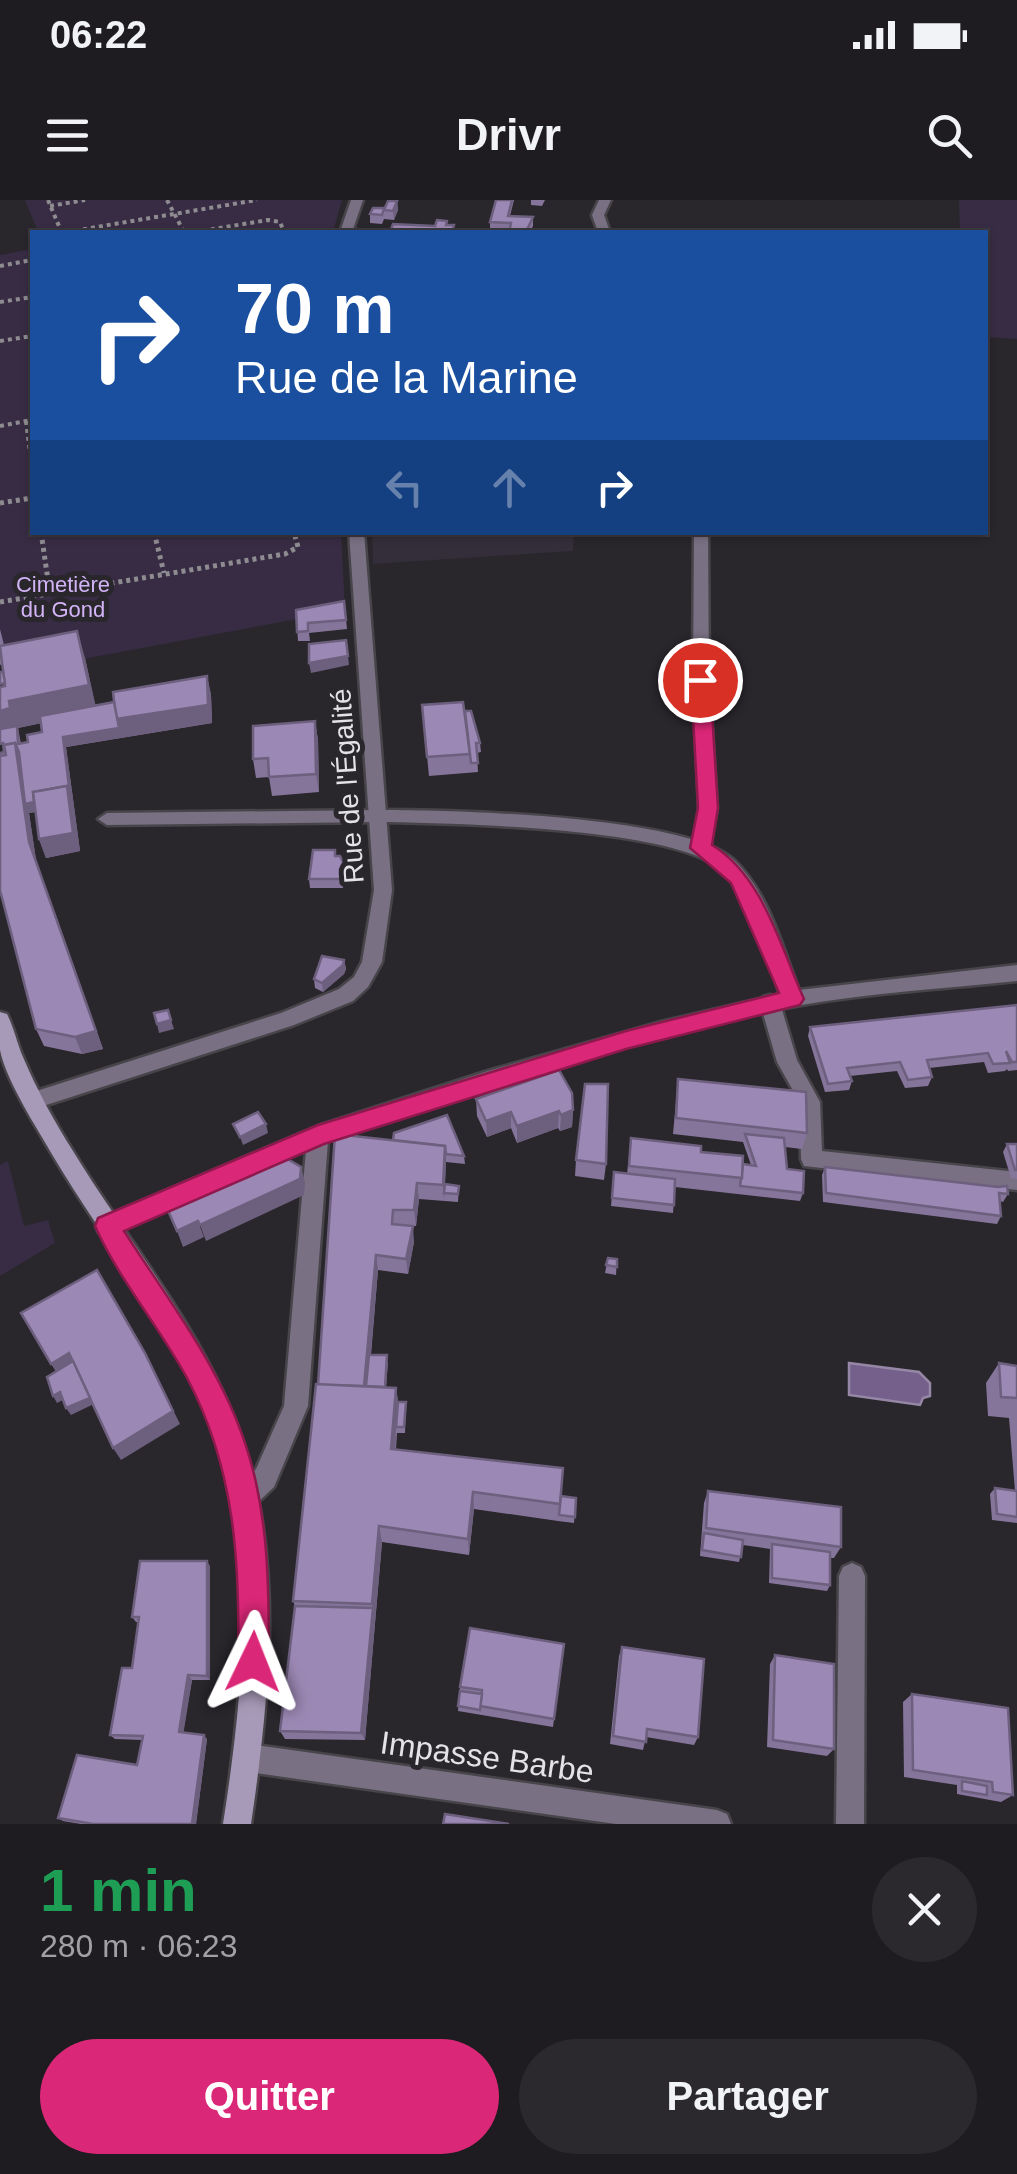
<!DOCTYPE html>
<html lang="fr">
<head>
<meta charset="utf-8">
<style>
  body { margin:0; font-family:Arial,sans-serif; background:#2c292e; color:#f1f3f6; height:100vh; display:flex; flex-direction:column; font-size:38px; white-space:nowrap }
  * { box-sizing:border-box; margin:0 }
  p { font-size:32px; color:#a1a1a5 }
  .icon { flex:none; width:55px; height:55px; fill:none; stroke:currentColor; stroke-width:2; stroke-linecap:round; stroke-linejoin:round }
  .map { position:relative; height:1624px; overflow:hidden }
  .side { display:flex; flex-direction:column; background:#1f1c21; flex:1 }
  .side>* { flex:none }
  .banner { position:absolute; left:30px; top:30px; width:958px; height:305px; border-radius:0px; box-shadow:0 2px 8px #0004,0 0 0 2px #3c3a3f; background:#1a4fa0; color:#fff; overflow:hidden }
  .pin { position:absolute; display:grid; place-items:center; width:85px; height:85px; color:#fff; margin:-42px; border:5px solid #fff; border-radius:50%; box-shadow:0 2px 10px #0007 }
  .me { position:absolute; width:110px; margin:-55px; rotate:2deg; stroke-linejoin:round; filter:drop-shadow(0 0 8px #0008) }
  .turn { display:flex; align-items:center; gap:35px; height:210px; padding:0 40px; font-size:45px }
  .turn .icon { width:130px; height:130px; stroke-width:2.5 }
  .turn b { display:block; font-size:70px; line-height:85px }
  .lanes { display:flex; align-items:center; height:95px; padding:0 40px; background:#0003; justify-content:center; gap:50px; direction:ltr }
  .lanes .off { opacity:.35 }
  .round { display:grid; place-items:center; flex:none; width:105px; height:105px; border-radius:52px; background:#2c292e }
  .headline { display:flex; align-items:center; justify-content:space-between; height:170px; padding:0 40px }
  h1 { font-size:60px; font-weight:600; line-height:75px; color:#1e9e55 }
  .primary-button { display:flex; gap:20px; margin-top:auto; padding:20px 40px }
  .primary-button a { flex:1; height:115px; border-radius:60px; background:#db2777; color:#fff; font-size:40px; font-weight:600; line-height:115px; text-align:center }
  .primary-button a+a { background:#2c292e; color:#f1f3f6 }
  .status { display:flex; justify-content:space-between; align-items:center; height:70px; padding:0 50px; background:#1f1c21; direction:ltr }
  .status svg { height:28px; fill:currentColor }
  header { display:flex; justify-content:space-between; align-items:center; height:130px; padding:0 40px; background:#1f1c21; font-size:45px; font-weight:600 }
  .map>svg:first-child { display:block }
  .built { fill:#332e39 }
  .green { fill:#372c43 }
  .water { fill:#74608a; stroke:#9687a6; stroke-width:2.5 }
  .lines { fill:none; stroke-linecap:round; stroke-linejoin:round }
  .service-casing { stroke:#47444a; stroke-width:5 }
  .minor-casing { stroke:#47444a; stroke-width:5 }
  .tertiary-casing { stroke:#47444a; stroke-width:5 }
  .secondary-casing { stroke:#47444a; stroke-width:5 }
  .path-far1 { stroke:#8e8c91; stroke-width:4; stroke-dasharray:4 4; stroke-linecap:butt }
  .path { stroke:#8e8c91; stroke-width:5; stroke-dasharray:4 4; stroke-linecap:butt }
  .service { fill:#797083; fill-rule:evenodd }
  .minor { fill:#797083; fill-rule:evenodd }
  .tertiary { fill:#797083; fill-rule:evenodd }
  .secondary { fill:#a79ab8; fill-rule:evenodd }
  .wall { fill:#86759b; fill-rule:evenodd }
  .shaded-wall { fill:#6d5f7e }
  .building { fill:#9c88b4; stroke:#6d5f7e; stroke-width:2.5 }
  .route { fill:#db2777; stroke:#8e194d; stroke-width:2.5 }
  .labels { text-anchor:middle; stroke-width:10; stroke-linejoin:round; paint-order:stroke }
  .far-park-label { font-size:22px; fill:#d2b3f6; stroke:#29262c }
  .street-label { font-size:28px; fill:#e4e2e7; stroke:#29262c }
  .near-street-label { font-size:32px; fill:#e4e2e7; stroke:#29262c }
</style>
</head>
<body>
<div class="status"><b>06:22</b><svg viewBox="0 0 49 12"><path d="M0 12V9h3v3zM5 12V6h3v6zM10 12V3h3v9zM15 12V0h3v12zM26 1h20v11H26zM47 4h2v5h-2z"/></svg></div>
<header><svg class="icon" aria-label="menu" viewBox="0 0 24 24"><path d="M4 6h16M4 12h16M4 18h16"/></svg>Drivr<svg class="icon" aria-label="search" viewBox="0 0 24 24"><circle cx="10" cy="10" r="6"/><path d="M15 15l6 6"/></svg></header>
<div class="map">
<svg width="1017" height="1624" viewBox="0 0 1017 1624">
  <rect width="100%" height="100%" fill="#29262c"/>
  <polygon class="built" points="372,333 372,332 574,333 573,351 373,364"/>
  <g class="green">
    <polygon points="25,0 342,0 333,32 38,32"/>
    <polygon points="959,0 1017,0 1017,139 985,137 985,32 960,32"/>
    <polygon points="32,49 32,332 341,333 345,410 8,473 0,429 0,55"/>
    <polygon points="8,961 24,1026 48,1020 55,1043 0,1076 0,965"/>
  </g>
  <polygon class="water" points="849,1163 919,1172 930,1183 930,1196 923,1198 920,1205 849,1195"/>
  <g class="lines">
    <g class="service-casing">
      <g id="service">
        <polygon points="599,0 611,0 604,15 610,32 598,32 592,15"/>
        <polygon points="346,28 367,32 340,32"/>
        <polygon points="694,332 708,332 709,481 717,608 710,648 701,655 692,648 699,608 693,481"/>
        <polygon points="379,610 388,616 379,622 107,625 98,619 107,613"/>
        <polygon points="770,795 777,797 780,803 797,860 820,902 822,951 1017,972 1017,990 804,966 801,959 800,903 777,862 760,803 763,797"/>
        <polygon points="852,1363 861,1367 865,1376 864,1624 836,1624 839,1376 843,1367"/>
      </g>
    </g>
    <g class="minor-casing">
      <g id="minor">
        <path d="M379,610C450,610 685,615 734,660C769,693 782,747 799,790L1017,765V781C942,789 864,793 790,807C633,838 480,891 328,941L308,1206L274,1287L253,1307L244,1311L235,1307L231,1298L235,1289L256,1269L284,1206L306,950L107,1036L99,1033L96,1026L99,1019L318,926L488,871L661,822L780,794C765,753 754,703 722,671C679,627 445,623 379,622L370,616Z"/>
        <polygon points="248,1544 717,1610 727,1614 731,1624 616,1624 248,1572 238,1568 234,1558 238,1548"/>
      </g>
    </g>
    <g class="tertiary-casing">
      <g id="tertiary">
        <polygon points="351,0 363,0 352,32 340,32"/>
        <polygon points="349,332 364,332 392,690 382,762 368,787 353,801 294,825 34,909 27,906 24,900 27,894 281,813 339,789 354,777 362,762 374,690"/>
      </g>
    </g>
    <g class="secondary-casing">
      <path id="secondary" d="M0,812L7,814C14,828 17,843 23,857C37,890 54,921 73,951C128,1041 199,1126 237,1225C285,1350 270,1495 251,1624H223C243,1495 261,1335 207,1212C165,1115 95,1030 43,939C29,915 5,876 0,850C0,838 0,824 0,812Z"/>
    </g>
    <g class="path-far1">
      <polyline points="48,0 61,31 67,32 257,0"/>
      <polyline points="167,0 184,32"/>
      <polyline points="50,6 85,0"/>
      <polyline points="195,32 268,20 280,22 284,32"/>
      <polyline points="0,66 32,60"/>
      <polyline points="0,102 32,97"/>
      <polyline points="0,141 32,136"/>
      <polyline points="26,221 32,269"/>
      <polyline points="0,226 32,220"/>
    </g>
    <g class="path">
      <polyline points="0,303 32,298"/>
      <polyline points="41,332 50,394"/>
      <polyline points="154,332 164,373"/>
      <polyline points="0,402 285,354 298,347 294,332"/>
    </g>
    <use href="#service" class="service"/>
    <use href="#minor" class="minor"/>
    <use href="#tertiary" class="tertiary"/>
    <use href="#secondary" class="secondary"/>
  </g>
  <g class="wall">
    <polygon points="496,0 514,0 510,16 533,17 533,26 530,32 490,31 490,22"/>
    <polygon points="531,0 545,0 542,6 531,5"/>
    <polygon points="397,1 398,10 394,20 384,19 382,24 370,23 370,14 384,9"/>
    <polygon points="344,401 347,429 309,433 310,441 298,441 296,410"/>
    <path d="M0,429L4,445L85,458L95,505L114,502L207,476L211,495L212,523L66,547L80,651L46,658L39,639L36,612L29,613L36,660L103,849L82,854L44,846L36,829L2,464L0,465ZM41,523L42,532L28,542L21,544L18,528Z"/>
    <polygon points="422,505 465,511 480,543 481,552 477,553 478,572 429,576"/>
    <polygon points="315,521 318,540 319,592 272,596 269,577 256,578 253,559"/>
    <polygon points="343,662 344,671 343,688 310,688 309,679"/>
    <polygon points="344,760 346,769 344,774 323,792 315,788 314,779"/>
    <polygon points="1017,805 1017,870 1008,871 1007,869 1005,871 988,873 984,862 929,868 932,877 928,886 905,888 897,871 850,876 852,881 849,890 825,892 808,836 810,827"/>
    <polygon points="678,879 807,933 802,949 785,947 787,969 803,993 800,1001 675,987 673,1013 611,1006 614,972 627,974 631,938 701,952 751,965 743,942 673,934"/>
    <polygon points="476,899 573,910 572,927 560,931 558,928 517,943 511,928 487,937 477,916"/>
    <polygon points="335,934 464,956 465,964 446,962 445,984 459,986 458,1002 419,999 416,1026 406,1026 414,1042 408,1074 378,1070 371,1155 388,1162 386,1187 396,1188 398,1202 406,1202 405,1233 397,1233 396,1249 560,1303 576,1298 574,1323 558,1321 558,1319 558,1321 474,1309 469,1355 382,1342 365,1540 285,1539 280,1531 295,1406 293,1401 318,1185"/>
    <polygon points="1007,944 1017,944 1017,979 1011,978 1003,952"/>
    <polygon points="576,960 606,964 604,980 575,976"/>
    <polygon points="825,967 1008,994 1003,1002 1000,1001 1001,1016 997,1024 823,1002 822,975"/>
    <polygon points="608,1058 617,1059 616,1075 605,1073"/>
    <polygon points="999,1163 1017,1166 1017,1323 992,1320 990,1294 995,1288 1015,1291 1009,1218 988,1216 986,1183"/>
    <polygon points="708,1291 841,1347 834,1358 830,1358 830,1385 827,1391 769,1383 770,1349 743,1345 739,1362 700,1356 704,1303"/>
    <polygon points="210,1366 210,1480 192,1480 183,1532 207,1539 196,1624 81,1624 63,1621 58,1618 137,1565 142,1540 115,1539 110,1535 132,1468 138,1422 136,1422 132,1417"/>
    <polygon points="564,1444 553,1527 458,1511 460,1487"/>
    <polygon points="622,1447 698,1537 694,1545 646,1537 643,1550 610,1544 619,1456"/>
    <polygon points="775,1455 834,1549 827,1556 767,1547 770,1464"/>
    <polygon points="912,1494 1013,1595 1001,1602 957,1594 957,1585 904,1577 903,1502"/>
  </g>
  <g class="shaded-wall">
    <polygon points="397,1 398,10 394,20 393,11"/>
    <polygon points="77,431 85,458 97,512 18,528 21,554 18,544 0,539 0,511"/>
    <polygon points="348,456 349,465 311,473 309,463"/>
    <polygon points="207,476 211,495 212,523 66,547 80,651 46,658 39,639 70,605 29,613 36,660 103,849 82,854 75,837 29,642 15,543 22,561 63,537 116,519"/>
    <polygon points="315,521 318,540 319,592 316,574"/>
    <polygon points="344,760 346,769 344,774 323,792 322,783"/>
    <polygon points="171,820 174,829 159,833 157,824"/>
    <polygon points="573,910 572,927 560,931 561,915"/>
    <polygon points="559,911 558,928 517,943 517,926"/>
    <polygon points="511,912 511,928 487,937 486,921"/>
    <polygon points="266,924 268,933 243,945 240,937"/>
    <polygon points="445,946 446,962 444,1001 443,985"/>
    <polygon points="301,967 305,982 304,995 206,1041 200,1025"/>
    <polygon points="417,983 419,999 416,1026 414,1010"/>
    <polygon points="198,1021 204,1037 183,1047 177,1031"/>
    <polygon points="413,1026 414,1042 408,1074 406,1059"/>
    <polygon points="376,1055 378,1070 367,1197 364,1190"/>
    <polygon points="69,1153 96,1203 71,1215 66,1208 60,1178 51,1164"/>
    <polygon points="145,1153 180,1224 121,1260 113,1248"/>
    <polygon points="396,1188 399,1207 396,1227 395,1266 391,1249"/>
    <polygon points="60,1192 65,1199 57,1203 53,1196"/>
    <polygon points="473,1292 474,1309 469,1355 468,1339"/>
    <polygon points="379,1326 382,1342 365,1540 361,1533"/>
    <polygon points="207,1361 210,1366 210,1480 207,1476"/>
    <polygon points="188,1475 192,1480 183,1536 179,1532"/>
    <polygon points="204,1535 207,1539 196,1624 192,1624"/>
  </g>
  <g class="building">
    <polygon points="496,0 512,0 508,16 533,17 526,32 509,32 511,23 490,22"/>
    <polygon points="388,1 397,1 393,11 384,10"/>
    <polygon points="373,8 384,8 382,15 370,14"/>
    <polygon points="437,20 447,21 446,25 454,25 452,32 390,32 393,24 435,26"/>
    <polygon points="344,401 346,420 308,423 308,431 297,432 296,410"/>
    <polygon points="77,431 89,485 9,501 10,508 0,511 0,487 5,486 0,446"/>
    <polygon points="346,440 348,456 309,463 309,444"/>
    <polygon points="0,472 3,472 5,483 0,484"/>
    <polygon points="207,476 208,505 116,519 113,492"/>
    <polygon points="114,502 119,528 63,537 70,595 67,586 33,592 34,602 25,604 19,552 15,543 4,545 6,555 0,556 0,553 4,552 3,543 0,544 0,529 17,526 18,544 28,542 27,535 42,532 40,516"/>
    <polygon points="463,502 470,554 427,557 422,505"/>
    <polygon points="465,511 471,511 480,543 476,543 478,563 471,563"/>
    <polygon points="315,521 316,574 269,577 268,558 253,559 253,526"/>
    <polygon points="15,543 29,642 96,831 75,837 36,829 0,690 0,556 6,555 4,545"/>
    <polygon points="67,586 73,633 39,639 33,592"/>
    <polygon points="313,650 335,650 335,656 340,656 343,662 341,679 309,679"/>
    <polygon points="322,756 344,760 343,765 322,783 314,779"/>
    <polygon points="1017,805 1017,862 1012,862 1006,851 1010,863 993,864 988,853 927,860 932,877 908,880 900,862 847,868 852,881 828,884 810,827"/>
    <polygon points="168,810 171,820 157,824 154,813"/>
    <polygon points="559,870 572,893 573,910 561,915 559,911 517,926 511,912 486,921 476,899"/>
    <polygon points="678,879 806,892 807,933 676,918"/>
    <polygon points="585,884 608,884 606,964 576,960"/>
    <polygon points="258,912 266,924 240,937 233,924"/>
    <polygon points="447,915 464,956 446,954 445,946 393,940 394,933"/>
    <polygon points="335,934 445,946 443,985 417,983 414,1010 393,1010 392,1024 413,1026 406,1059 376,1055 364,1186 318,1185"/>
    <polygon points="745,934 784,938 787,969 804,971 803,993 740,986 743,964 756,966"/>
    <polygon points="631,938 701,946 701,952 743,956 742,978 629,966"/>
    <polygon points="1007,944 1017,944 1017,970 1015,970"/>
    <polygon points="279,954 301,967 300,979 200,1025 198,1021 177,1031 167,1008"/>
    <polygon points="825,967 998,987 1007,986 1008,994 999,993 1001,1016 826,993"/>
    <polygon points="614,972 675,979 674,1005 612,998"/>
    <polygon points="445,984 459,986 458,994 444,993"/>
    <polygon points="608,1058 617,1059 617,1067 606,1065"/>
    <polygon points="97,1070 145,1153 173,1211 113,1248 69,1153 51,1164 21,1113"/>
    <polygon points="369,1155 387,1155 385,1187 366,1186"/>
    <polygon points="73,1161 90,1198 66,1208 60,1192 53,1196 47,1177"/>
    <polygon points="999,1163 1017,1166 1017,1198 1001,1197"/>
    <polygon points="316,1184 396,1188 391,1249 563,1268 560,1304 473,1292 468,1339 379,1326 372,1404 293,1401"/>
    <polygon points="398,1202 406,1202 404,1227 396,1227"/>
    <polygon points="995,1288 1017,1291 1017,1317 997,1314"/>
    <polygon points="708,1291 841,1307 841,1347 706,1328"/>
    <polygon points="561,1296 576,1298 575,1317 559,1315"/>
    <polygon points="704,1333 743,1340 741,1357 702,1350"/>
    <polygon points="772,1344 830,1352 830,1385 772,1378"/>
    <polygon points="140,1361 207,1361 207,1476 188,1475 179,1532 204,1535 192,1624 93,1624 58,1618 77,1555 137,1565 143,1536 110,1535 122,1468 132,1468 139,1417 132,1417"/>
    <polygon points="295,1406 373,1408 361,1533 280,1531"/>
    <polygon points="470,1428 564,1444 554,1519 480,1506 482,1490 460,1487"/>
    <polygon points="622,1447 704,1459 698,1537 647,1529 646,1542 613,1536"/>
    <polygon points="775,1455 834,1464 834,1549 773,1540"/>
    <polygon points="460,1491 482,1494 480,1510 458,1506"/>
    <polygon points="912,1494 1008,1508 1013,1595 993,1592 992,1582 913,1570"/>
    <polygon points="962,1581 987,1586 987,1595 962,1591"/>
    <polygon points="445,1614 509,1624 443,1624"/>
  </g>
  <path class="route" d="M700,474L710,480L718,608L712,645C763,676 780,746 804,799L800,805L626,849L324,944L124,1031C167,1098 220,1167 245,1243C269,1313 269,1389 269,1462L264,1473L253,1478L242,1473L238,1462C240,1362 235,1268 187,1178C159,1126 119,1080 95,1026L98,1018L318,925L626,831L779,793L731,683L690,648L698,608L691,480Z"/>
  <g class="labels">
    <g class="far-park-label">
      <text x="63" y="392">Cimetière<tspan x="63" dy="25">du Gond</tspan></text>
    </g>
    <g class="street-label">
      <text transform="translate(347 586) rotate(-94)" y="10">Rue de l'Égalité</text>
    </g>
    <g class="near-street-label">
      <text transform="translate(487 1557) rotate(8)" y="11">Impasse Barbe</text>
    </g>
  </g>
</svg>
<div class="pin" style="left:700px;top:480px;background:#d93025"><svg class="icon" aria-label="arrive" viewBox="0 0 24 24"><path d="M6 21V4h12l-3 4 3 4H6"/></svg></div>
<svg class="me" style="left:253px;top:1462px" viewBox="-20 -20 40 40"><path d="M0-17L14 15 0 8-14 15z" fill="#db2777" stroke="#fff" stroke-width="4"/></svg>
<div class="banner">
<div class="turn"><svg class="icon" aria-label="right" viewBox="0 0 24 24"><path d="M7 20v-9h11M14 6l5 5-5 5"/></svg><div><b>70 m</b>Rue de la Marine</div></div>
<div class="lanes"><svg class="icon off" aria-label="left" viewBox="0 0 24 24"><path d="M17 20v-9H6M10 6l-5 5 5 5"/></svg><svg class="icon off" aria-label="ahead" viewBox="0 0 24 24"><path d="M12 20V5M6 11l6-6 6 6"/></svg><svg class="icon" aria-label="right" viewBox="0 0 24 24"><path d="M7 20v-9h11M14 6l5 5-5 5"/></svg></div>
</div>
</div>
<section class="side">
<div class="headline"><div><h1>1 min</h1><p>280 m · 06:23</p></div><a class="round"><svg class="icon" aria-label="close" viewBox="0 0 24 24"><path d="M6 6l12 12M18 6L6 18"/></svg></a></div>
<div class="primary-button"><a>Quitter</a><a>Partager</a></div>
</section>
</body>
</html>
